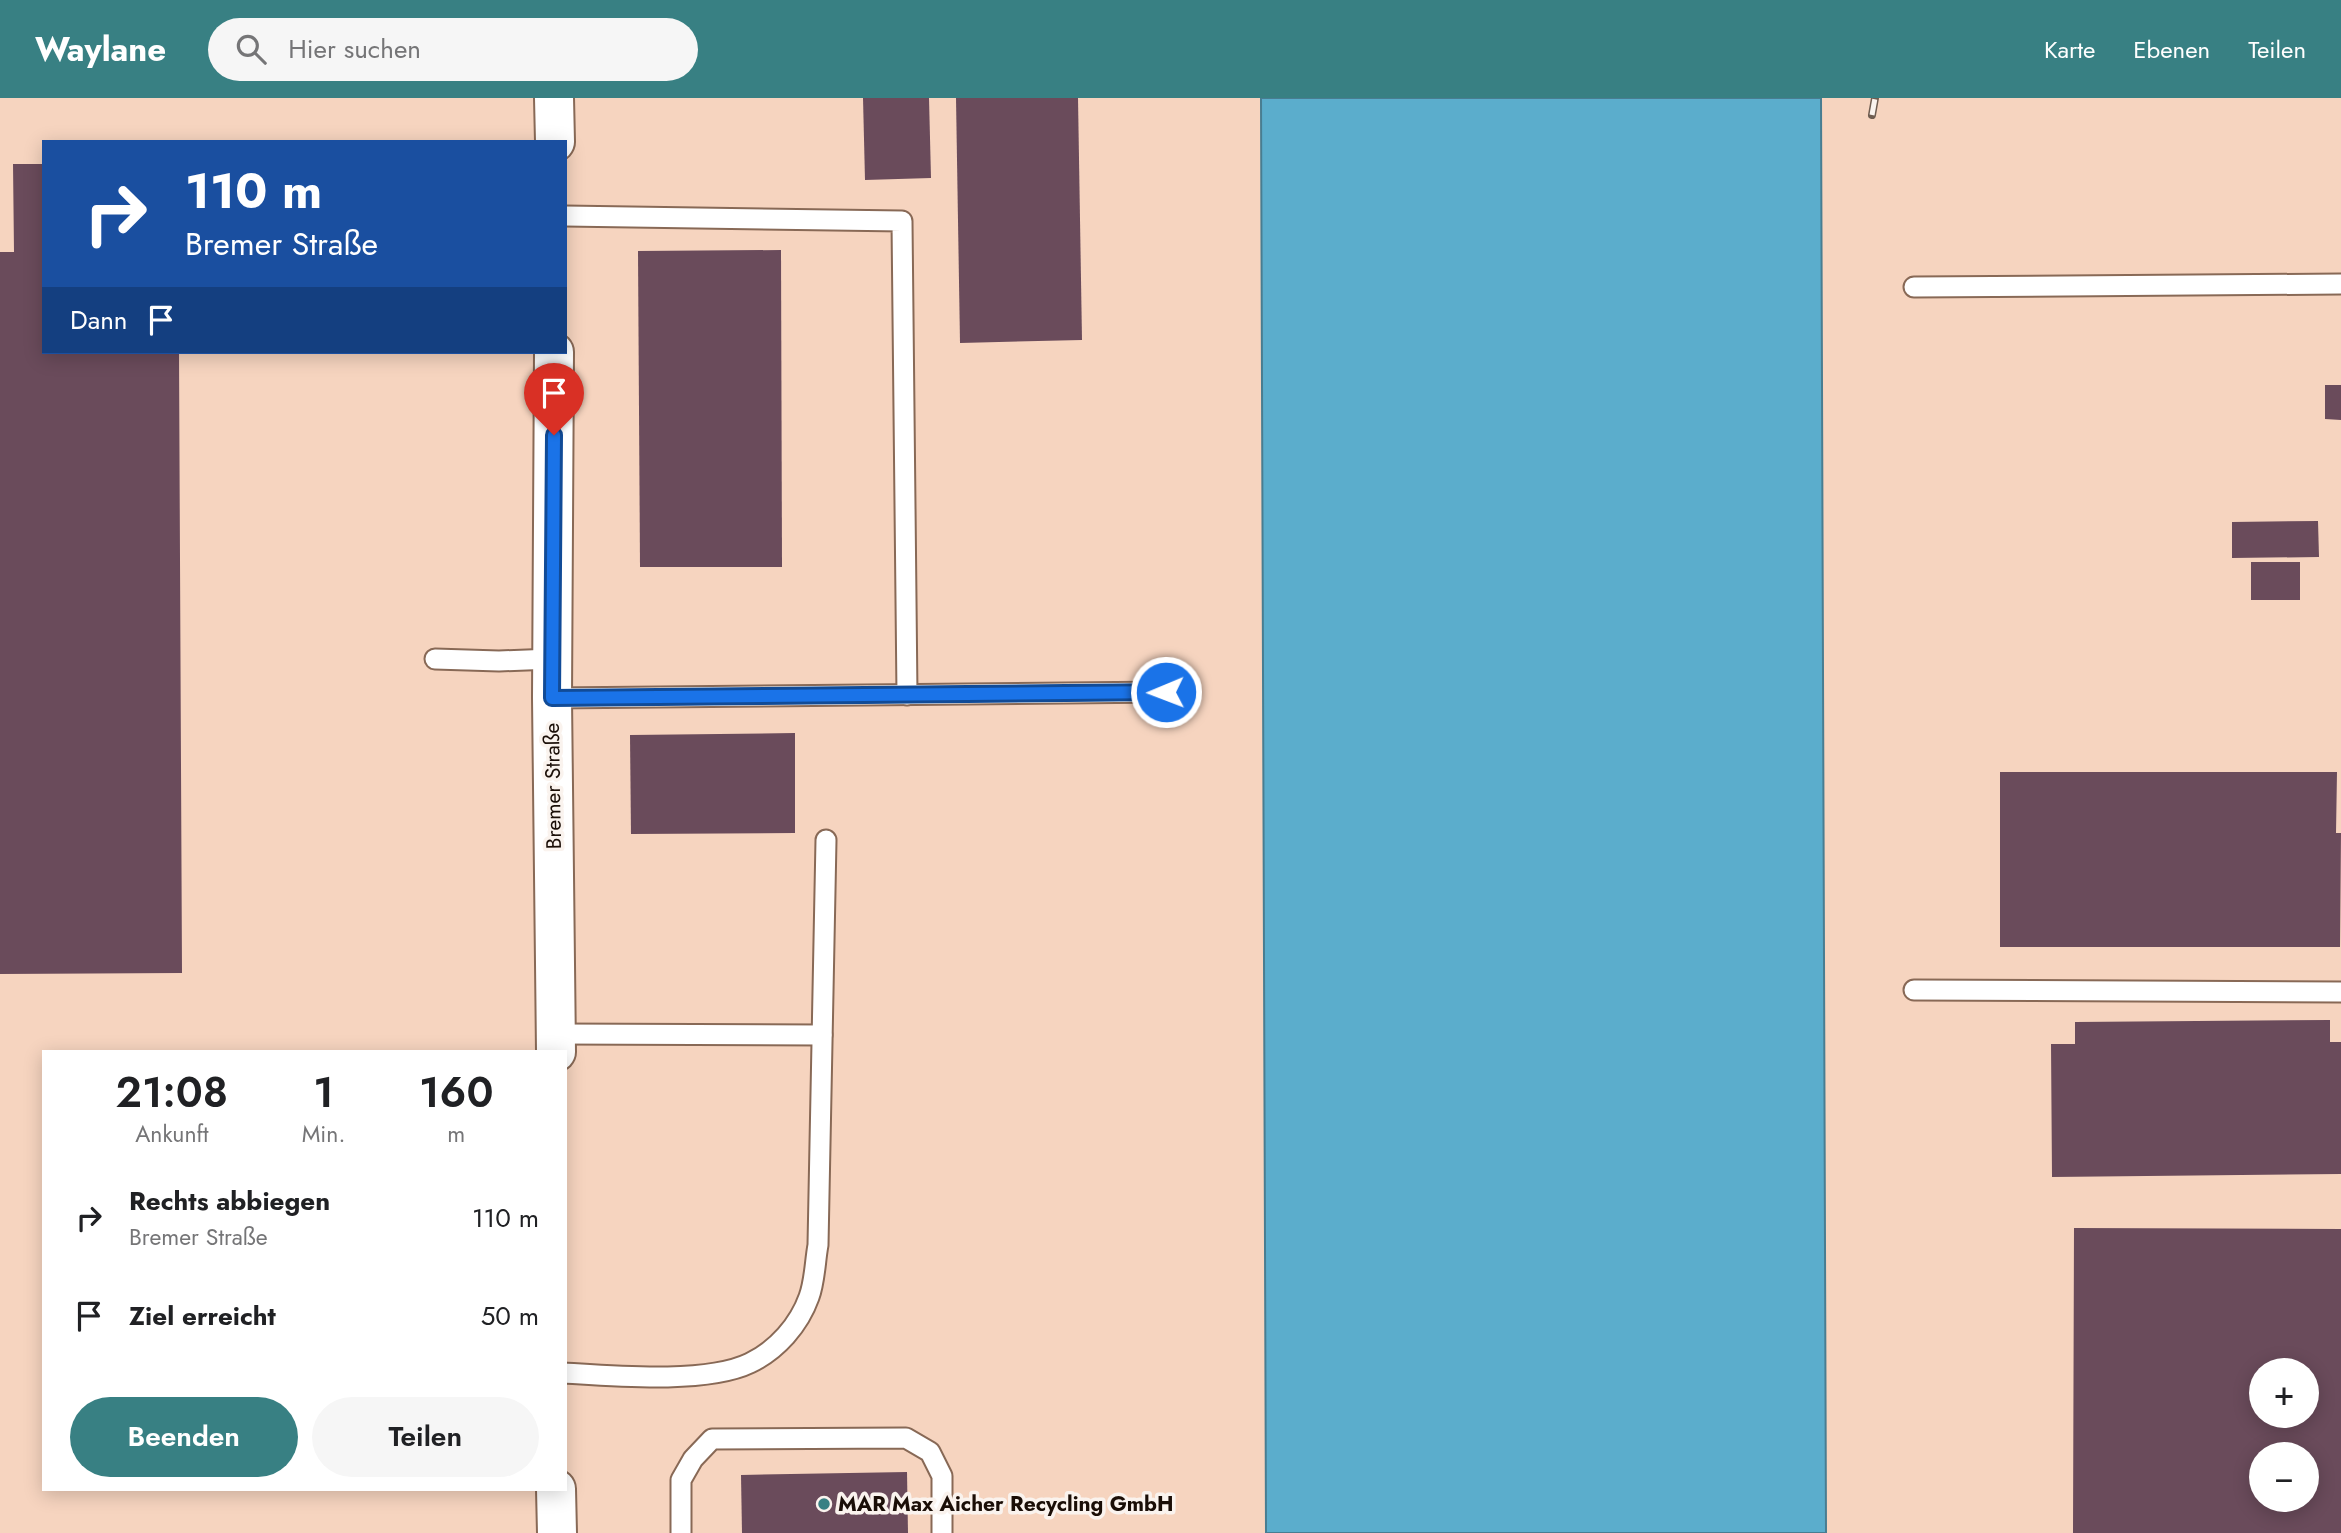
<!DOCTYPE html>
<html lang="de">
<head>
<meta charset="utf-8">
<style>
  body { margin:0; font-family:Jost,sans-serif; background:#f6f6f6; color:#202124; height:100vh; display:flex; flex-direction:column; font-size:26px; white-space:nowrap }
  * { box-sizing:border-box; margin:0 }
  p { font-size:23px; color:#757577 }
  .icon { flex:none; width:38px; height:38px; fill:none; stroke:currentColor; stroke-width:2; stroke-linecap:round; stroke-linejoin:round }
  .map { position:relative; flex:1; overflow:hidden }
  .panel { position:absolute; left:42px; top:952px; width:525px; height:441px; display:flex; flex-direction:column; background:#fff; border-radius:0px; box-shadow:0 4px 18px #0003 }
  .panel>* { flex:none }
  .guide { position:absolute; left:42px; top:42px; width:525px; height:214px; border-radius:0px; box-shadow:0 4px 18px #0003; background:#1a4fa0; color:#fff; overflow:hidden }
  .buttons { position:absolute; left:2249px; top:1260px; display:grid; gap:14px }
  .buttons a { display:grid; place-items:center; width:70px; height:70px; border-radius:50%; background:#fff; box-shadow:0 4px 18px #0003; font-size:35px }
  .pin { position:absolute; display:grid; place-items:center; width:60px; height:60px; color:#fff; margin:-72px -30px; border-radius:50% 50% 50% 0; rotate:-45deg; box-shadow:0 0 7px #0007 }
  .pin .icon { rotate:45deg }
  .me { position:absolute; width:77px; margin:-38px; rotate:269deg; stroke-linejoin:round; filter:drop-shadow(0 0 5px #0008) }
  .turn { display:flex; align-items:center; gap:24px; height:147px; padding:0 28px; font-size:32px }
  .turn .icon { width:91px; height:91px; stroke-width:2.5 }
  .turn b { display:block; font-size:49px; line-height:60px }
  .then { display:flex; align-items:center; height:66px; padding:0 28px; background:#0003; gap:14px; font-size:26px }
  .eta { display:flex; justify-content:space-evenly; align-items:center; height:119px; text-align:center }
  .eta b { font-size:42px; font-weight:600; line-height:49px }
  .button { display:flex; gap:14px; margin-top:auto; padding:14px 28px }
  .button a { flex:1; height:80px; border-radius:42px; background:#388083; color:#fff; font-size:28px; font-weight:600; line-height:80px; text-align:center }
  .button a+a { background:#f6f6f6; color:#202124 }
  ul { padding:0; list-style:none }
  li { display:flex; align-items:center; gap:21px; height:98px; padding:0 28px }
  li div { flex:1 }
  li b { display:block; font-size:26px }
  li em { font-style:normal }
  header { display:flex; align-items:center; gap:42px; box-sizing:border-box; height:98px; padding:0 35px; background:#388083; color:#fff }
  header strong { font-size:33px }
  nav { display:flex; gap:38px; margin-inline-start:auto; font-size:24px }
  .search { width:490px; height:63px; background:#f6f6f6; display:flex; align-items:center; gap:18px; box-sizing:border-box; padding:0 24px; border-radius:38px; color:#757577; font-size:26px }
  .map>svg:first-child { display:block }
  .built { fill:#f6d4bf; fill-rule:evenodd }
  .water { fill:#5badcc; stroke:#487d91; stroke-width:2 }
  .building { fill:#6a4b5b; fill-rule:evenodd }
  .lines { fill:none; stroke-linecap:round; stroke-linejoin:round }
  .service-casing { stroke:#886956; stroke-width:23 }
  .minor-casing { stroke:#886956; stroke-width:42 }
  .service { stroke:#fff; stroke-width:19 }
  .minor { stroke:#fff; stroke-width:38 }
  .rail-casing { stroke:#6f5d51; stroke-width:8 }
  .rail { stroke:#faf3ee; stroke-width:5; stroke-dasharray:16; stroke-linecap:butt }
  .route-casing { stroke:#114b97; stroke-width:18 }
  .route { stroke:#1a73e8; stroke-width:12 }
  .poi-dot { fill:#388083; stroke:#faf3ee; stroke-width:2.5 }
  .labels { text-anchor:middle; stroke-width:7; stroke-linejoin:round; paint-order:stroke }
  .street-label { font-size:21px; fill:#1a0e07; stroke:#faf3ee }
  .poi-label { font-size:21px; font-weight:bold; fill:#1a0e07; stroke:#faf3ee; text-anchor:start }
</style>
</head>
<body>
<header>
<strong>Waylane</strong>
<div class="search"><svg class="icon" aria-label="search" viewBox="0 0 24 24"><circle cx="10" cy="10" r="6"/><path d="M15 15l6 6"/></svg>Hier suchen</div>
<nav><a>Karte</a><a>Ebenen</a><a>Teilen</a></nav>
</header>
<div class="map">
<svg width="2341" height="1435" viewBox="0 0 2341 1435">
  <rect width="100%" height="100%" fill="#fde1cf"/>
  <path class="built" d="M0,0H2341V1435H0ZM44,44H565V254H44ZM44,954H565V1391H44ZM2261,1272H2306V1318H2261ZM2261,1356H2306V1402H2261Z"/>
  <polygon class="water" points="1261,0 1821,0 1826,1435 1266,1435"/>
  <g class="building">
    <polygon points="863,0 929,0 931,80 865,82"/>
    <polygon points="956,0 1078,0 1082,242 960,245"/>
    <polygon points="13,66 44,66 44,254 179,254 182,875 0,876 0,154 14,154"/>
    <polygon points="781,152 782,469 640,469 638,153"/>
    <polygon points="2325,287 2341,287 2341,322 2325,321"/>
    <polygon points="2318,423 2319,459 2232,460 2232,424"/>
    <rect x="2251" y="464" width="49" height="38"/>
    <polygon points="795,635 795,735 631,736 630,637"/>
    <polygon points="2000,674 2337,674 2336,735 2341,735 2340,849 2000,849"/>
    <polygon points="2330,922 2330,944 2341,944 2341,1076 2052,1079 2051,946 2075,946 2075,924"/>
    <path d="M2074,1130L2341,1131V1435H2073ZM2261,1272H2306V1318H2261ZM2261,1356H2306V1402H2261Z"/>
    <polygon points="907,1374 908,1435 742,1435 741,1377"/>
  </g>
  <g class="lines">
    <g class="service-casing">
      <g id="service">
        <polyline points="565,118 902,123 907,597"/>
        <polyline points="1914,189 2341,186"/>
        <polyline points="435,561 499,563 552,561"/>
        <polyline points="552,600 1166,594"/>
        <polyline points="1914,892 2341,894"/>
        <polyline points="556,936 822,937"/>
        <path d="M565,1275C614,1278 707,1286 750,1265C777,1252 799,1227 809,1199C815,1183 815,1163 818,1147L826,742"/>
        <polyline points="681,1435 681,1382 693,1361 712,1341 906,1340 930,1354 942,1378 942,1435"/>
      </g>
    </g>
    <g class="minor-casing">
      <g id="minor">
        <polyline points="554,0 555,44"/>
        <polyline points="554,254 552,600 556,954"/>
        <polyline points="556,1391 557,1435"/>
      </g>
    </g>
    <use href="#service" class="service"/>
    <use href="#minor" class="minor"/>
    <g class="rail-casing">
      <polyline id="rail" points="1872,17 1875,0"/>
    </g>
    <use href="#rail" class="rail"/>
  </g>
  <g class="lines">
    <g class="route-casing">
      <polyline id="route" points="554,337 552,600 1166,594"/>
    </g>
    <use href="#route" class="route"/>
  </g>
  <circle class="poi-dot" cx="824" cy="1406" r="7"/>
  <g class="labels">
    <g class="street-label">
      <text transform="translate(553 688) rotate(-91)" y="7">Bremer Straße</text>
    </g>
    <g class="poi-label">
      <text x="838" y="1413">MAR Max Aicher Recycling GmbH</text>
    </g>
  </g>
</svg>
<div class="buttons">
<a>+</a>
<a>−</a>
</div>
<div class="pin" style="left:554px;top:337px;background:#d93025"><svg class="icon" aria-label="arrive" viewBox="0 0 24 24"><path d="M6 21V4h12l-3 4 3 4H6"/></svg></div>
<svg class="me" style="left:1166px;top:594px" viewBox="-20 -20 40 40"><circle r="17" fill="#1a73e8" stroke="#fff" stroke-width="3"/><path d="M0-11L8 9 0 5-8 9z" fill="#fff"/></svg>
<div class="guide">
<div class="turn"><svg class="icon" aria-label="right" viewBox="0 0 24 24"><path d="M7 20v-9h11M14 6l5 5-5 5"/></svg><div><b>110 m</b>Bremer Straße</div></div>
<div class="then">Dann<svg class="icon" aria-label="arrive" viewBox="0 0 24 24"><path d="M6 21V4h12l-3 4 3 4H6"/></svg></div>
</div>
<section class="panel">
<div class="eta">
<div><b>21:08</b><p>Ankunft</p></div>
<div><b>1</b><p>Min.</p></div>
<div><b>160</b><p>m</p></div>
</div>
<ul>
<li><svg class="icon" aria-label="right" viewBox="0 0 24 24"><path d="M7 20v-9h11M14 6l5 5-5 5"/></svg><div><b>Rechts abbiegen</b><p>Bremer Straße</p></div><em>110 m</em></li>
<li><svg class="icon" aria-label="arrive" viewBox="0 0 24 24"><path d="M6 21V4h12l-3 4 3 4H6"/></svg><div><b>Ziel erreicht</b></div><em>50 m</em></li>
</ul>
<div class="button"><a>Beenden</a><a>Teilen</a></div>
</section>
</div>
</body>
</html>
